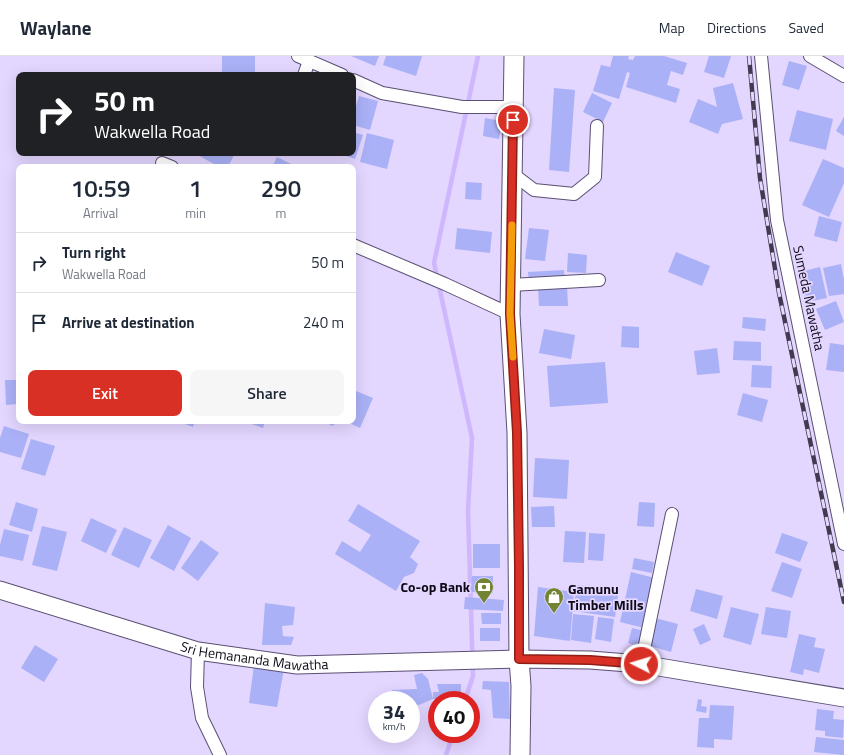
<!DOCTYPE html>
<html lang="en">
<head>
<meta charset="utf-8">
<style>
  body { margin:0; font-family:"Titillium Web",sans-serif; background:#f6f6f7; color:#1f2937; height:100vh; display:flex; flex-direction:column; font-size:15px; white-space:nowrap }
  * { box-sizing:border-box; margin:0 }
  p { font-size:13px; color:#747a83 }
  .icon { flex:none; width:22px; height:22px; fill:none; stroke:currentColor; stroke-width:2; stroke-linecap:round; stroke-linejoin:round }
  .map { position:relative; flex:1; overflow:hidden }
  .side { position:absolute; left:16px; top:108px; width:340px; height:260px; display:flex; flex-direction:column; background:#fff; border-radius:8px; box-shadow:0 4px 16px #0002 }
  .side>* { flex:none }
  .hud { position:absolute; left:16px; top:16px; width:340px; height:84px; border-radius:8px; box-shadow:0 4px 16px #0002; background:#202124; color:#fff; overflow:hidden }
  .speed { position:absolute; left:368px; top:635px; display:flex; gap:8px; font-size:20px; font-weight:700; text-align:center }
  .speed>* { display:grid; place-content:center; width:52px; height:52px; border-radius:50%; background:#fff; box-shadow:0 4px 16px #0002; line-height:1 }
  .speed small { font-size:10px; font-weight:400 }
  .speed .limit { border:6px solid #d22; background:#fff; color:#111 }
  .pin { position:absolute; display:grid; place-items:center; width:34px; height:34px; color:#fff; margin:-17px; border:2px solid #fff; border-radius:50%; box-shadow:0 1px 4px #0007 }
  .me { position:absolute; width:44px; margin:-22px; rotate:275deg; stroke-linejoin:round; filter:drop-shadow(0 0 3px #0008) }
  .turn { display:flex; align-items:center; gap:14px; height:84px; padding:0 12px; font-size:18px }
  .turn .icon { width:52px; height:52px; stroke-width:2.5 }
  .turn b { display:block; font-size:28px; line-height:34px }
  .eta { display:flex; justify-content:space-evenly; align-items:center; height:68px; text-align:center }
  .eta b { font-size:24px; font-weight:600; line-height:28px }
  .cta { display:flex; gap:8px; margin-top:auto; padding:8px 12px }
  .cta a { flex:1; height:46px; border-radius:8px; background:#d93025; color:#fff; font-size:16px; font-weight:600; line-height:46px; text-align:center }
  .cta a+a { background:#f6f6f7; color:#1f2937 }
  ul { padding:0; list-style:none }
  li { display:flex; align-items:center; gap:12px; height:60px; padding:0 12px; border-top:1px solid #e0e1e3 }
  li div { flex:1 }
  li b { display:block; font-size:15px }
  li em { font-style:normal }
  header { display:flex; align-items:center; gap:24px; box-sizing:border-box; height:56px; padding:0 20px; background:#fff; border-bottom:1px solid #e0e1e3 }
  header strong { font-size:19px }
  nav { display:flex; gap:22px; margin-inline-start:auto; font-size:14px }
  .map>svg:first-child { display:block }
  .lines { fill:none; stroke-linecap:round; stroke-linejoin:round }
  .stream { stroke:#ceb7fc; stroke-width:4.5 }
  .building { fill:#abb1f6 }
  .street-casing { stroke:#5b4f72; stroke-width:14 }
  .secondary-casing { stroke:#5b4f72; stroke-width:19 }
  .primary-casing { stroke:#5b4f72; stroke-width:21 }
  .street { stroke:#fff; stroke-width:12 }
  .secondary { stroke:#fff; stroke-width:17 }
  .primary { stroke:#fff; stroke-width:19 }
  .rail-casing { stroke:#423b4f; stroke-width:4.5 }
  .rail { stroke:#e3d6ff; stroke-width:3; stroke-dasharray:9; stroke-linecap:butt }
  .route-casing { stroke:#8d1f18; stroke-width:10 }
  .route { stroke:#d93025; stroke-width:7 }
  .slow { stroke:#f59e0b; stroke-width:7 }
  .labels { text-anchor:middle; stroke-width:3.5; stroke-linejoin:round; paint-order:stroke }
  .street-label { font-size:14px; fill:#0e0916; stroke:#e3d6ff }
  .poi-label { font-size:14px; font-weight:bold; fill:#0e0916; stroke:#e3d6ff; text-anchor:end }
</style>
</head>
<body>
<header>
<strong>Waylane</strong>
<nav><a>Map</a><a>Directions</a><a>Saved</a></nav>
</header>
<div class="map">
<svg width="844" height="699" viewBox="0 0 844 699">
  <rect width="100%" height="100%" fill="#e3d6ff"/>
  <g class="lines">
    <g class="stream">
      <polyline points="465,644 473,620 468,455 472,382 434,207 478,0"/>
      <polyline points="446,699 453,678"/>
    </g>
  </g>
  <g class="building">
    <rect x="222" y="0" width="33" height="19"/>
    <polygon points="351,0 379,0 375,10"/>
    <polygon points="386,0 422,0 416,20 383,9"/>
    <polygon points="613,0 629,0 628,3 633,4 635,0 664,0 687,7 683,19 671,15 667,29 680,33 676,47 626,31 630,17 627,16 619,43 593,35 601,9 610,11"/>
    <polygon points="709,0 731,0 724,22 704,16"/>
    <polygon points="789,5 807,10 799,34 782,29"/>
    <polygon points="733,27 743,63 722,68 718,78 689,66 698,43 717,51 713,32"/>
    <polygon points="554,32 575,34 569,116 549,114"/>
    <polygon points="592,37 612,47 603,66 583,56"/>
    <polygon points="359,40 378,45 370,74 353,69 353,60"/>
    <polygon points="797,54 833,63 826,94 789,85"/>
    <polygon points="844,61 844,80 836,75"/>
    <polygon points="485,62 502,65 499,83 483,80"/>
    <polygon points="353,76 363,79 355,103 337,97 353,97"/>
    <polygon points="367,77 394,84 387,113 360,106"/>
    <polygon points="199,97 235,97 228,111 219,111 198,99"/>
    <polygon points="277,101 297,111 272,111"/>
    <polygon points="823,103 844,112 844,127 829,161 802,149"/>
    <polygon points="466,126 482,127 481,144 465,143"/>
    <polygon points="819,160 842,166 837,186 814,180"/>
    <polygon points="457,172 492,176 490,197 455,193"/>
    <polygon points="529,172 549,174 545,205 525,203"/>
    <polygon points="676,196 710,210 702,230 668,216"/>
    <polygon points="568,197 587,199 586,217 567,216"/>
    <polygon points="841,208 844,224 844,238 829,240 823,212"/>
    <polygon points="820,211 827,242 807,246 800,216"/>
    <polygon points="564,214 565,225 529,226 528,216"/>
    <polygon points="567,229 568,250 539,250 538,230"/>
    <polygon points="836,245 844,266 825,274 816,253"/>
    <polygon points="743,261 766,263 765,275 742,272"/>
    <polygon points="622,270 639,271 639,292 621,291"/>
    <polygon points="544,273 575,279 571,303 539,297"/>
    <polygon points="734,285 761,286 761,305 733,304"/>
    <polygon points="830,287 844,289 844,316 826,314"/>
    <polygon points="717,292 720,317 697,319 694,295"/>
    <polygon points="605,306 608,347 550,351 547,310"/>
    <polygon points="752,309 772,310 771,332 751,331"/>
    <polygon points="5,324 19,324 19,348 6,349"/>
    <polygon points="356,335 373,342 360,372 345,365 353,365 353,343"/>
    <polygon points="743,337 768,344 762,366 737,359"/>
    <polygon points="177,365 195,365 193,371"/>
    <polygon points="243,365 265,365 263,372"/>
    <polygon points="322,365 336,365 333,370"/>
    <polygon points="4,370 29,378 21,402 0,396 0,382"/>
    <polygon points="31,383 55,390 45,420 21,413"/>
    <polygon points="535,402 569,404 567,443 533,441"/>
    <polygon points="16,446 38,453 32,476 9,469"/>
    <polygon points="639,446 655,447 654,471 637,470"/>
    <polygon points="358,448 420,485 410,501 418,508 414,517 404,521 396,535 335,498 342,485 360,496 371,479 348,465"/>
    <polygon points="554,450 555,471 532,471 531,451"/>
    <polygon points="91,462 117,474 106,497 81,485"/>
    <polygon points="168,469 191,482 174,515 150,502"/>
    <polygon points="42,470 67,476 57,515 32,509"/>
    <polygon points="124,471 152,484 139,512 111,499"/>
    <polygon points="4,473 29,479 23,505 0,500 0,489"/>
    <polygon points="565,475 586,476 584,507 563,506"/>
    <polygon points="589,477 605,478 603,505 588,504"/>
    <polygon points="782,477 808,486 800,506 775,497"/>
    <polygon points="201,484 219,497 198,525 181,512"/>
    <rect x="473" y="488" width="27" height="24"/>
    <polygon points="634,502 654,506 652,517 632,513"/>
    <polygon points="782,506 802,513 792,542 771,535"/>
    <polygon points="631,516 655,522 644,572 620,566"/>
    <polygon points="472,520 493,520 493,537 471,536"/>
    <polygon points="577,529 619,534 615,561 573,555"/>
    <polygon points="538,531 574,536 570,585 534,580"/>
    <polygon points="696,533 723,540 717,563 690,555"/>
    <polygon points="465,541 504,544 503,555 464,553"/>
    <polygon points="265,547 295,551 293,569 282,570 283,580 294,581 291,589 262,589"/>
    <polygon points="731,551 759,558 751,589 723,581"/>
    <polygon points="766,551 791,555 787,582 761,578"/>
    <polygon points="481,557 501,557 501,568 482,568"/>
    <polygon points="573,558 594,560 591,587 571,584"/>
    <polygon points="598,561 614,563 611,586 595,583"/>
    <polygon points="655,562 678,568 671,596 647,589"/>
    <polygon points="704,568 711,584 700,589 693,573"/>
    <rect x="480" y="572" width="20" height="13"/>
    <polygon points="632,572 645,575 640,591 628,587"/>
    <polygon points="799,578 816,582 814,591 825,593 819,617 804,613 803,619 790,616"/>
    <polygon points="35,589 58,603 44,626 21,612"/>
    <polygon points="254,609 284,613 277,651 249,647"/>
    <polygon points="422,617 428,623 433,643 433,636 439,636 437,628 461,628 461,643 433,643 419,649 411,648 411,644 391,644 392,634 417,633 414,619"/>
    <polygon points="483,625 509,626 510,663 493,662 491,634 482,633"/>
    <polygon points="698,643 702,644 701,650 707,651 706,657 696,655"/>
    <polygon points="710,649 734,650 732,684 714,683 714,692 697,691 699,662 709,662"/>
    <polygon points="817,653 834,655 833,663 844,664 843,682 825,680 825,675 815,674"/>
    <polygon points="816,681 844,684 844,699 814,696"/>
  </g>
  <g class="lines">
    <g class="street-casing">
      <g id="street">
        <polyline points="298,0 342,19"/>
        <polyline points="761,0 777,164 844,488"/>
        <polyline points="810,0 844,20"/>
        <polyline points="304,19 309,5"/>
        <polyline points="353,24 382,37 462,51 513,51"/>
        <polyline points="162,107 172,111"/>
        <polyline points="513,118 534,134 574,138 595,121 597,70"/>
        <polyline points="353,189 445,228 510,258"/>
        <polyline points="511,229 599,224"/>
        <polyline points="198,595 197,631 202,662 220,699"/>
        <polyline points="641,608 672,458"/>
      </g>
    </g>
    <g class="secondary-casing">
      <g id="secondary">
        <path id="s1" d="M0,534L198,595L297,609L519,603L590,604L641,608L844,642"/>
      </g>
    </g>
    <g class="primary-casing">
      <polyline id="primary" points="514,0 510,258 517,377 519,603 521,630 520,699"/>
    </g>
    <use href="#street" class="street"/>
    <use href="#secondary" class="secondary"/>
    <use href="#primary" class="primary"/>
    <g class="rail-casing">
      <polyline id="rail" points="749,0 760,122 779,237 844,546"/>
    </g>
    <use href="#rail" class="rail"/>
  </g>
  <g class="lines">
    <g class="route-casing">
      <polyline id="route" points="513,64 510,258 517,377 519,511 519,603 590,604 641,608"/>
    </g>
    <use href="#route" class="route"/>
    <polyline class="slow" points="512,169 510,258 513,301"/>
  </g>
  <defs>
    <g id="bank-pin" transform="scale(1)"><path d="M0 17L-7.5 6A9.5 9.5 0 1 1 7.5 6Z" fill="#728332" stroke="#e3d6ff"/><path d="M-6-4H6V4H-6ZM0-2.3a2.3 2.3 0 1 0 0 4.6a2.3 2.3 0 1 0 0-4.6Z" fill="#fff"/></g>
    <g id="shop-pin" transform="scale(1)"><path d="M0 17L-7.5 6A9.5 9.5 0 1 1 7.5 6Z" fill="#728332" stroke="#e3d6ff"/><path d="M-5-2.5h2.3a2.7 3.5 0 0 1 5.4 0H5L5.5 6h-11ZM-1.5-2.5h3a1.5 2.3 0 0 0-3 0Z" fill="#fff"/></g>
  </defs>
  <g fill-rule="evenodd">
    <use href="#bank-pin" x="484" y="531"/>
    <use href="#shop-pin" x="554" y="541"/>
  </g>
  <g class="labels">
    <g class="street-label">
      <text transform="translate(809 242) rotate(78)" y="5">Sumeda Mawatha</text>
      <text dy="5" stroke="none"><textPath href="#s1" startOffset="264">Sri Hemananda Mawatha</textPath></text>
    </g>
    <g class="poi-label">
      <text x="470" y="536">Co-op Bank</text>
      <text x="568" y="538" text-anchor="start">Gamunu<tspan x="568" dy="16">Timber Mills</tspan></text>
    </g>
  </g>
</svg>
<div class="speed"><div>34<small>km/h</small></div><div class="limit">40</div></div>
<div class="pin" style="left:513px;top:64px;background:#d93025"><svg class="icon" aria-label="arrive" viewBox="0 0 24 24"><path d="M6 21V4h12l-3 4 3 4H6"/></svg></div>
<svg class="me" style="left:641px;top:608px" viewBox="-20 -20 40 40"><circle r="17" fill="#d93025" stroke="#fff" stroke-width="3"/><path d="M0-11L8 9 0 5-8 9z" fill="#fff"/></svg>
<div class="hud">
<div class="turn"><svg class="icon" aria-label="right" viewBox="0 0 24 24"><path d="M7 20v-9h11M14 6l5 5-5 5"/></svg><div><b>50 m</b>Wakwella Road</div></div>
</div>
<section class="side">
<div class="eta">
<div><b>10:59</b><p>Arrival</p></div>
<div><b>1</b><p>min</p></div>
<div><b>290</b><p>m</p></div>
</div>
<ul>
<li><svg class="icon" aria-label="right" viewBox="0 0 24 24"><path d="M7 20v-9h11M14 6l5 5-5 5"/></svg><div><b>Turn right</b><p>Wakwella Road</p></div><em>50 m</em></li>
<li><svg class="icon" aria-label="arrive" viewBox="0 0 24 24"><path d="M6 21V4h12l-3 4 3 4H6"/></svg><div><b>Arrive at destination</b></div><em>240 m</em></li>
</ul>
<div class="cta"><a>Exit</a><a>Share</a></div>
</section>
</div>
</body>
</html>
